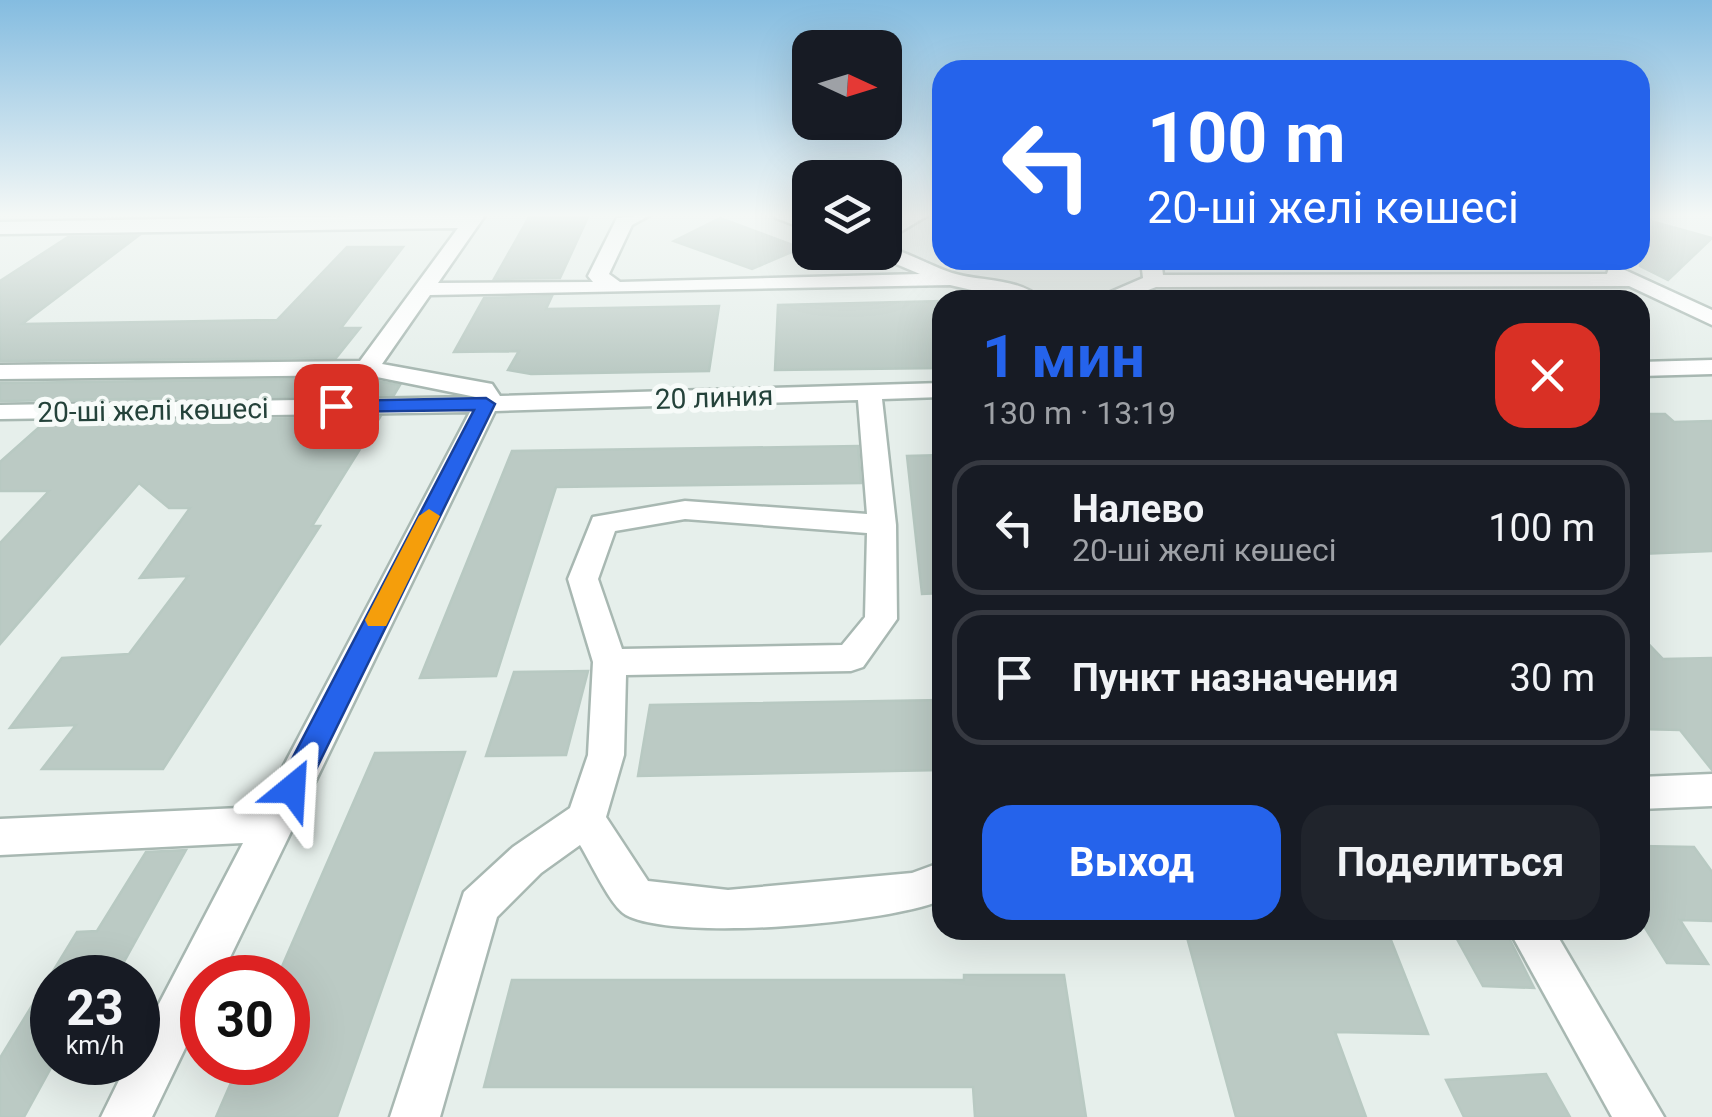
<!DOCTYPE html>
<html lang="ru">
<head>
<meta charset="utf-8">
<style>
  body { margin:0; font-family:Roboto,sans-serif; background:#20242c; color:#f1f3f6; height:100vh; display:flex; flex-direction:column; font-size:38px; white-space:nowrap }
  * { box-sizing:border-box; margin:0 }
  p { font-size:32px; color:#9ea1a6 }
  .icon { flex:none; width:55px; height:55px; fill:none; stroke:currentColor; stroke-width:2; stroke-linecap:round; stroke-linejoin:round }
  .map { position:relative; flex:1; overflow:hidden }
  .sheet { position:absolute; left:932px; top:290px; width:718px; height:650px; display:flex; flex-direction:column; background:#171b24; border-radius:30px; box-shadow:0 10px 40px #0002 }
  .sheet>* { flex:none }
  .banner { position:absolute; left:932px; top:60px; width:718px; height:210px; border-radius:30px; box-shadow:0 10px 40px #0002; background:#2563eb; color:#fff; overflow:hidden }
  .needle { width:65px; rotate:94deg }
  .tools { position:absolute; left:792px; top:30px; display:grid; gap:20px }
  .tools a { display:grid; place-items:center; width:110px; height:110px; border-radius:20px; background:#171b24; box-shadow:0 10px 40px #0002; font-size:50px }
  .speed { position:absolute; left:30px; top:955px; display:flex; gap:20px; font-size:50px; font-weight:700; text-align:center }
  .speed>* { display:grid; place-content:center; width:130px; height:130px; border-radius:50%; background:#171b24; box-shadow:0 10px 40px #0002; line-height:1 }
  .speed small { font-size:25px; font-weight:400 }
  .speed .limit { border:15px solid #d22; background:#fff; color:#111 }
  .pin { position:absolute; display:grid; place-items:center; width:85px; height:85px; color:#fff; margin:-42px; border-radius:20px; box-shadow:0 5px 15px #0006 }
  .me { position:absolute; width:110px; margin:-55px; rotate:27deg; stroke-linejoin:round; filter:drop-shadow(0 0 8px #0008) }
  .turn { display:flex; align-items:center; gap:35px; height:210px; padding:0 50px; font-size:45px }
  .turn .icon { width:130px; height:130px; stroke-width:2.5 }
  .turn b { display:block; font-size:70px; line-height:85px }
  .round { display:grid; place-items:center; flex:none; width:105px; height:105px; border-radius:30px; background:#20242c }
  .summary { display:flex; align-items:center; justify-content:space-between; height:170px; padding:0 50px }
  h1 { font-size:60px; font-weight:700; line-height:75px; color:#2563eb }
  .primary-button { display:flex; gap:20px; margin-top:auto; padding:20px 50px }
  .primary-button a { flex:1; height:115px; border-radius:30px; background:#2563eb; color:#fff; font-size:40px; font-weight:700; line-height:115px; text-align:center }
  .primary-button a+a { background:#20242c; color:#f1f3f6 }
  ul { padding:0; list-style:none }
  li { display:flex; align-items:center; gap:30px; height:135px; margin:0 20px 15px; padding:0 30px; border:5px solid #363941; border-radius:30px }
  li div { flex:1 }
  li b { display:block; font-size:38px }
  li em { font-style:normal }
  .map>svg:first-child { display:block }
  .building { fill:#bbcac4; stroke:#b8c9c2; stroke-width:2.5 }
  .lines { fill:none; stroke-linecap:round; stroke-linejoin:round }
  .minor-casing { stroke:#a8b8b2; stroke-width:5 }
  .minor { fill:#fff; fill-rule:evenodd }
  .route { fill:#2563eb; stroke:#184099; stroke-width:2.5 }
  .slow { fill:#f59e0b }
  .labels { text-anchor:middle; stroke-width:10; stroke-linejoin:round; paint-order:stroke }
  .street-label { font-size:28px; fill:#24423a; stroke:#f7fbf9 }
</style>
</head>
<body>
<div class="map">
<svg width="1712" height="1117" viewBox="0 0 1712 1117">
  <rect width="100%" height="100%" fill="#e6efeb"/>
  <g class="building">
    <polygon points="529,217 588,217 560,278 494,279"/>
    <polygon points="720,218 801,248 752,269 674,241"/>
    <polygon points="1640,218 1712,238 1668,280 1640,266"/>
    <polygon points="138,236 22,324 277,320 347,247 403,247 341,328 360,328 336,358 0,361 0,281 68,237"/>
    <polygon points="552,296 546,309 719,306 709,371 531,374 508,370 519,351 454,352 484,298"/>
    <polygon points="942,301 942,368 775,370 778,305"/>
    <polygon points="318,379 316,382 377,381 400,385 394,395 0,401 0,383"/>
    <polygon points="1640,414 1665,414 1674,422 1712,421 1712,551 1640,554"/>
    <polygon points="380,417 312,526 320,526 163,769 42,769 76,725 10,728 62,658 129,654 188,576 140,578 190,508 169,508 139,483 0,644 0,543 49,491 0,491 0,462 45,422"/>
    <polygon points="858,446 861,483 556,487 496,676 420,678 512,451"/>
    <polygon points="942,455 942,593 922,594 907,456"/>
    <polygon points="1640,635 1663,659 1712,658 1712,770 1680,730 1640,729"/>
    <polygon points="588,671 566,755 486,756 514,672"/>
    <polygon points="942,700 942,770 638,776 650,705"/>
    <polygon points="465,752 337,1117 216,1117 240,1062 288,1062 288,978 277,978 375,753"/>
    <polygon points="1640,846 1694,847 1712,872 1712,921 1680,920 1708,964 1667,963 1640,920"/>
    <polygon points="186,850 115,978 52,978 52,1066 24,1117 0,1117 0,1058 77,932 97,931 146,852"/>
    <polygon points="1185,930 1387,930 1428,1034 1335,1032 1366,1117 1236,1117"/>
    <polygon points="1452,930 1505,930 1534,988 1483,986"/>
    <polygon points="964,975 1064,975 1086,1117 975,1117 973,1087 484,1087 512,980 964,980"/>
    <polygon points="1546,1074 1570,1117 1464,1117 1446,1080"/>
  </g>
  <g class="lines">
    <g class="minor-casing">
      <g id="minor">
        <path d="M467,214H486L438,283L593,282L588,276L617,218L652,214L632,225L609,274L620,282L920,274L877,256L875,252H885V246C908,253 929,265 952,273C980,282 1020,277 1042,300H1015L950,285L430,295L382,364L492,384L500,396L942,383V397L882,399L896,525L897,619L863,667L851,671L626,675L624,755L606,817L648,881L728,890L912,873L942,862V900C889,923 677,942 626,915C611,907 590,861 580,845L541,873L497,917L440,1117H390L464,892L513,847L570,808L588,755L593,662L568,579L593,517L685,501L867,514L858,400L495,411L220,978H202V1013L152,1117H101L128,1062H138V1044L243,843L0,855V819L262,807L470,412L0,419V405L476,397L367,375L0,379V365L360,361L458,228L0,234V222ZM685,519L867,533L865,617L842,645L622,649L598,579L615,531Z"/>
        <polygon points="773,214 810,219 810,231 776,218"/>
        <polygon points="907,214 930,214 885,241 885,227"/>
        <polygon points="1141,260 1161,260 1163,275 1607,274 1609,268 1616,266 1712,310 1712,325 1629,286 1156,287 1122,300 1092,300 1143,278"/>
        <polygon points="1712,360 1712,374 1640,376 1640,362"/>
        <polygon points="1712,774 1712,806 1640,809 1640,777"/>
        <polygon points="1509,930 1554,930 1664,1117 1612,1117"/>
      </g>
    </g>
    <use href="#minor" class="minor"/>
  </g>
  <linearGradient id="sky" x2="0" y2="1"><stop stop-color="#84bce0"/><stop offset="0.58" stop-color="#f4f8f6"/><stop offset="1" stop-color="#f4f8f6" stop-opacity="0"/></linearGradient>
  <rect width="1712" height="371" fill="url(#sky)"/>
  <polygon class="route" points="486,398 495,404 302,798 292,801 281,798 277,789 281,780 474,410 336,412 327,406 336,401"/>
  <polygon class="slow" points="429,509 440,516 389,620 386,626 368,626 365,620 419,516"/>
  <g class="labels">
    <g class="street-label">
      <text transform="translate(714 397) rotate(-2)" y="10">20 линия</text>
      <text transform="translate(153 410) rotate(-1)" y="10">20-ші желі көшесі</text>
    </g>
  </g>
</svg>
<div class="tools">
<a><svg class="needle" viewBox="-14 -14 28 28"><path d="M0-13l5 13h-10z" fill="#e53935"/><path d="M0 13l5-13h-10z" fill="#9ea1a6"/></svg></a>
<a><svg class="icon" aria-label="layers" viewBox="0 0 24 24"><path d="M12 4l9 5-9 5-9-5zM3 14l9 5 9-5"/></svg></a>
</div>
<div class="speed"><div>23<small>km/h</small></div><div class="limit">30</div></div>
<div class="pin" style="left:336px;top:406px;background:#d93025"><svg class="icon" aria-label="arrive" viewBox="0 0 24 24"><path d="M6 21V4h12l-3 4 3 4H6"/></svg></div>
<svg class="me" style="left:292px;top:789px" viewBox="-20 -20 40 40"><path d="M0-17L14 15 0 8-14 15z" fill="#2563eb" stroke="#fff" stroke-width="4"/></svg>
<div class="banner">
<div class="turn"><svg class="icon" aria-label="left" viewBox="0 0 24 24"><path d="M17 20v-9H6M10 6l-5 5 5 5"/></svg><div><b>100 m</b>20-ші желі көшесі</div></div>
</div>
<section class="sheet">
<div class="summary"><div><h1>1 мин</h1><p>130 m · 13:19</p></div><a class="round" style="background:#d93025;color:#fff"><svg class="icon" aria-label="close" viewBox="0 0 24 24"><path d="M6 6l12 12M18 6L6 18"/></svg></a></div>
<ul>
<li><svg class="icon" aria-label="left" viewBox="0 0 24 24"><path d="M17 20v-9H6M10 6l-5 5 5 5"/></svg><div><b>Налево</b><p>20-ші желі көшесі</p></div><em>100 m</em></li>
<li><svg class="icon" aria-label="arrive" viewBox="0 0 24 24"><path d="M6 21V4h12l-3 4 3 4H6"/></svg><div><b>Пункт назначения</b></div><em>30 m</em></li>
</ul>
<div class="primary-button"><a>Выход</a><a>Поделиться</a></div>
</section>
</div>
</body>
</html>
